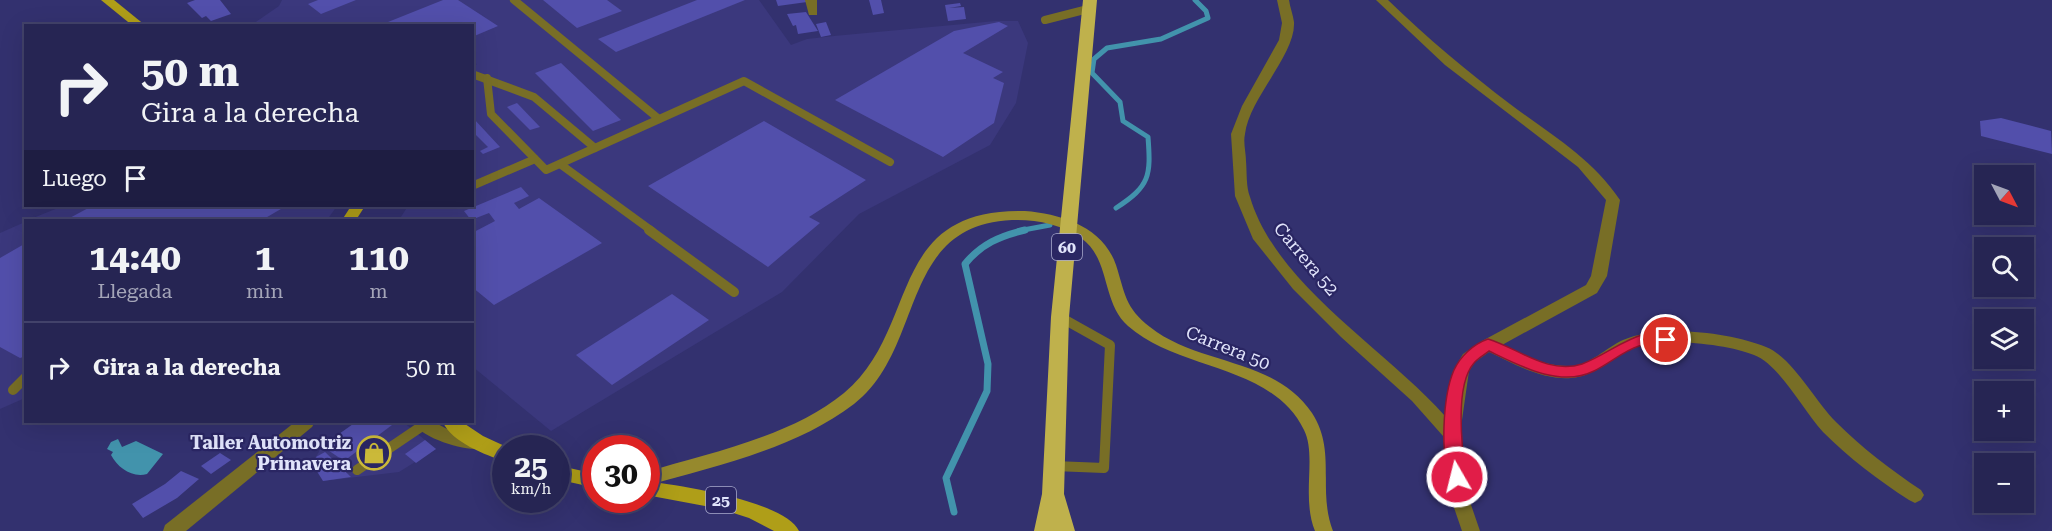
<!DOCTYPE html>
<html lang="es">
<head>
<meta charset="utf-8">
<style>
  body { margin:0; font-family:"Roboto Serif",serif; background:#2e2d5a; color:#f1f3f6; height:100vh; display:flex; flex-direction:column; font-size:22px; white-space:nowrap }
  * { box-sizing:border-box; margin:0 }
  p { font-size:20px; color:#a4a5b8 }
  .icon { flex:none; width:33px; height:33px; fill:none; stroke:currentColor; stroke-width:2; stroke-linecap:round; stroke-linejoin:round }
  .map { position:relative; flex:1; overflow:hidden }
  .details { position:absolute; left:24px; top:219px; width:450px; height:204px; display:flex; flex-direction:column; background:#262553; border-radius:0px; box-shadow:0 6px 24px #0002,0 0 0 2px #42426a }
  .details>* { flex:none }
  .guide { position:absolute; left:24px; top:24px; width:450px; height:183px; border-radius:0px; box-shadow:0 6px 24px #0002,0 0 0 2px #42426a; background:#262553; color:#f1f3f6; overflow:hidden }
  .needle { width:39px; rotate:131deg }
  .buttons { position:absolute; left:1974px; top:165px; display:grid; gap:12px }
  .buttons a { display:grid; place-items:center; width:60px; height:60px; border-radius:0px; background:#262553; box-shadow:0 6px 24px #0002,0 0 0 2px #42426a; font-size:30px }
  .speed { position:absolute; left:492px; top:435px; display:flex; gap:12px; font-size:30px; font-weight:700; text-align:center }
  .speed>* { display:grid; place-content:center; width:78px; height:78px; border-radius:50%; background:#262553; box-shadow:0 6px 24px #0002,0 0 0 2px #42426a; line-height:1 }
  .speed small { font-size:15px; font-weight:400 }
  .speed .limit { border:9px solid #d22; background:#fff; color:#111 }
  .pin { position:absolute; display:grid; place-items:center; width:51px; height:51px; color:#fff; margin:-26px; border:3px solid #fff; border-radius:50%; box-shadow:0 2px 6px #0007 }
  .me { position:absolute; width:66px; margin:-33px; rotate:352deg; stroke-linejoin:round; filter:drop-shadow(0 0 4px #0008) }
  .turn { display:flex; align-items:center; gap:21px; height:126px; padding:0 18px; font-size:27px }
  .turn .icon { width:78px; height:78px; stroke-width:2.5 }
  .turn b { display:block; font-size:42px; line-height:51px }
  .then { display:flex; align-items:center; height:57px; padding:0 18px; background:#0003; gap:12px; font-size:22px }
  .eta { display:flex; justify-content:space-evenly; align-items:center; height:102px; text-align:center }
  .eta b { font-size:36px; font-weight:700; line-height:42px }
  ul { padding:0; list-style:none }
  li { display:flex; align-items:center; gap:18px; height:90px; padding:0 18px; border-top:2px solid #42426a }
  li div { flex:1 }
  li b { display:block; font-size:22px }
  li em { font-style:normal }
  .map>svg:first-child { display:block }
  .built { fill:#3b387d }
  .water { fill:#4293ac }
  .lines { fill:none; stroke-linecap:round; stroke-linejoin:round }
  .stream-far1 { stroke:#4293ac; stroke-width:5 }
  .stream { stroke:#4293ac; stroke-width:7 }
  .building { fill:#524fab }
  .lane-far1 { stroke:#786e26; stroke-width:8 }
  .lane { stroke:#786e26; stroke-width:10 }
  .street { fill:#786e26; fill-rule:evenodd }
  .secondary { fill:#96892d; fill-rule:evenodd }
  .primary { fill:#af9e18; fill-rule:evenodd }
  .highway { fill:#bfb14c; fill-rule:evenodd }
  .route { fill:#e11d48; stroke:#92132f; stroke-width:1.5 }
  .labels { text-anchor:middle; stroke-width:4.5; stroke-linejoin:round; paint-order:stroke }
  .shield { fill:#2a2663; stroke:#aaabcd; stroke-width:1.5 }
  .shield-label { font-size:16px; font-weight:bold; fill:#e1e4fb }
  .street-label { font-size:18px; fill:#e1e4fb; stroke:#2a2663 }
  .poi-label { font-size:18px; font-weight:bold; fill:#e1e4fb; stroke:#2a2663; text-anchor:end }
</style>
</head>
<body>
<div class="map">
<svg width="2052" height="531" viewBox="0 0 2052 531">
  <rect width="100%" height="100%" fill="#33316f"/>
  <g class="built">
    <polygon points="282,0 759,0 791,45 807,39 834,36 996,21 1018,21 1028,43 1016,103 990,145 859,214 782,292 551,431 473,367 472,220 399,220 408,206 472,206 472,67 477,64 473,63 472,26 250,26 279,6"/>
    <polygon points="63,206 337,206 327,220 28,220"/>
    <polygon points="25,222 25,398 0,409 0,233"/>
    <polygon points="356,422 403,422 436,449 399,472 323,481 316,457 322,446"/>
  </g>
  <path class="water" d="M118,439L122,447L136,441L163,454L147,474C132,478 118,468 111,455L113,452L107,449L111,442Z"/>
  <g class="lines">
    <g class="stream-far1">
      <path d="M1116,208C1150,186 1151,176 1148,137L1123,121L1120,102L1092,73L1094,59L1107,48L1161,39L1208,18L1206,11L1195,0"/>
      <polyline points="1018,231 1050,225"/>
    </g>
    <path class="stream" d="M954,512L946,478L987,391L988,364L965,264C981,244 1000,236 1025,230"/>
  </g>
  <g class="building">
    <polygon points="195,0 220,0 231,14 211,21 206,16 202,18 187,3"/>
    <polygon points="318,0 356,0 321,14 308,4"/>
    <polygon points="443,0 458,0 498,26 472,37 472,26 378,26"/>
    <polygon points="543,0 607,0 622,11 577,28"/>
    <polygon points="697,0 745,0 616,52 598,39"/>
    <polygon points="776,0 806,0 807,2 778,6"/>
    <polygon points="869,0 881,0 884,13 873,15"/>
    <polygon points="960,3 961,6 949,8 964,7 966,19 948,21 945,5"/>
    <polygon points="806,12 818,31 798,34 796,25 793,26 787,14"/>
    <polygon points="826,22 831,35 821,37 816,24"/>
    <polygon points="999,22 1008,26 963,53 1003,72 993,78 1004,83 994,123 943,157 835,100 954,31"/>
    <polygon points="561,63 621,120 593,131 535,73"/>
    <polygon points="517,103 540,127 530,130 507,107"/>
    <polygon points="2001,118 2051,131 2052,154 1981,136 1980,121"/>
    <polygon points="474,119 500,147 483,154 480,151 488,147 472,131"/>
    <polygon points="764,121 866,180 809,217 820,223 768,267 648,186"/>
    <polygon points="521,187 529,196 514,203 519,209 539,198 602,243 494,305 472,287 472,233 495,221 489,213 471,220 464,211"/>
    <polygon points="92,206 286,206 262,220 66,220"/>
    <polygon points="26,243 26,356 20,358 0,347 0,258"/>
    <polygon points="672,294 709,320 612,385 576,355"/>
    <polygon points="356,422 396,422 344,461 322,446"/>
    <polygon points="425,440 436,449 416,463 405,454"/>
    <polygon points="325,452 351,477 323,481 313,465 316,457"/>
    <polygon points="220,453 231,460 211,474 201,466"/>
    <polygon points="181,471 199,479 177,498 143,518 132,504 165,484"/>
  </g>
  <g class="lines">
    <g class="lane-far1">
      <polyline points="514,0 659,119"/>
      <polyline points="1045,20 1088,9"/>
      <polyline points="472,74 534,97 595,148"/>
      <polyline points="487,78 491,114 546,170 744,81 890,162"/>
      <polyline points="560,164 652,231"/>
      <polyline points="472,186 535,159"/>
    </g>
    <g class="lane">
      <polyline points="649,230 734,292"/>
      <polyline points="13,390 26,377"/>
      <polyline points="1054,466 1104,468 1110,345 1060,317"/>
      <polyline points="357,470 425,424"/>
    </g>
    <g class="street">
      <polygon points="805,0 817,0 817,15 809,15"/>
      <path d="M1277,0H1289C1290,7 1293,15 1294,22C1296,55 1249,98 1245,134C1243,142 1246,153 1246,161C1247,173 1246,187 1250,197C1276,285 1386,349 1445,416L1453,371L1463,354L1482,341L1586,285L1591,276L1606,200L1578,167L1445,65L1376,0H1388C1427,38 1468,72 1510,104C1550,134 1592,158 1620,200L1607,276L1597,293L1502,345C1523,355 1546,367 1571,366C1590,365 1606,348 1623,340C1659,324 1730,332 1766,347C1792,357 1815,401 1836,422C1862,448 1891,470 1921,490L1924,495L1921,500L1915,503L1909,500C1878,480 1849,458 1823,432C1802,409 1780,365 1754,355C1728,344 1663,337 1637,347C1614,356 1597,376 1571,378C1542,380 1514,364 1489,352L1475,362L1469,371L1460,434L1469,499L1480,531H1462L1451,499L1443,436L1412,401L1341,337L1293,289L1253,239L1235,196L1231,134L1242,106L1279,40L1282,23Z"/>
      <polygon points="295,422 315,422 312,427 186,531 163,531 165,525"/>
      <path d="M413,422H434L447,429L482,438L485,443L482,448C467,453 419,437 413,422Z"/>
    </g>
    <path class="secondary" d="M1025,211C1062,214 1103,227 1116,265C1125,293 1125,308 1150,327C1199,366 1274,357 1312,413C1337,451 1317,490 1333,531H1315C1301,497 1317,456 1304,430C1272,364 1179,371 1128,326C1101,302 1111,259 1081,238C1061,224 1035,219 1012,220C898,225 926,348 854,404C795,449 716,466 646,486V472C710,453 792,436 844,393C922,328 884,208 1025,211Z"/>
    <g class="primary">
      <polygon points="101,0 114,0 146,26 133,26"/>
      <polygon points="351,206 365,206 356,220 342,220"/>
      <path d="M443,422H462L483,436L509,448H506V462C486,455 451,442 443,422Z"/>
      <polygon points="556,465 596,474 596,488 556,479"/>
      <path d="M646,481C678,485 785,501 799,531H774L749,518L721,509L646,495Z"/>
    </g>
    <polygon class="highway" points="1083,0 1097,0 1069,317 1064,494 1075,531 1034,531 1042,494 1051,317"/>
  </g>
  <path class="route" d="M1645,334H1666L1673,340C1667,349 1649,343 1639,346C1623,351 1609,364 1594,371C1560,388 1520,366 1489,351C1484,355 1478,358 1474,363C1454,386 1462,449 1466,477L1463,482H1452C1439,458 1443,395 1454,370C1460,357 1473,344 1488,339C1518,348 1548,375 1582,364C1604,356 1622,340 1645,334Z"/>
  <defs>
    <g id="shop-ring" transform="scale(1.725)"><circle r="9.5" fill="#2a2663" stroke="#cbb939" stroke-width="1.5"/><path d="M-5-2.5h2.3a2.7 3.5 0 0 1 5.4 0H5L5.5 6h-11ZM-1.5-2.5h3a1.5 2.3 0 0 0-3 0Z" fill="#cbb939"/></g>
  </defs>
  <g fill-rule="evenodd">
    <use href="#shop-ring" x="374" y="453"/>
  </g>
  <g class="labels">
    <g class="shield">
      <rect x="1052" y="234" width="30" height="26" rx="4.5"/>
      <rect x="706" y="487" width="30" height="26" rx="4.5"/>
    </g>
    <g class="shield-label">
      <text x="1067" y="253">60</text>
      <text x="721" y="506">25</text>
    </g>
    <g class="street-label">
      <text transform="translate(1306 259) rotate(50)" y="6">Carrera 52</text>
      <text transform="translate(1228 348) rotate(22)" y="6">Carrera 50</text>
    </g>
    <g class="poi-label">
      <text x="351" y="449">Taller Automotriz<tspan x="351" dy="21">Primavera</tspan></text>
    </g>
  </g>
</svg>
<div class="buttons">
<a><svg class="needle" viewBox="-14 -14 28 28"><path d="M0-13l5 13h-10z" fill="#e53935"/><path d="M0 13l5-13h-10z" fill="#a4a5b8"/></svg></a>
<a><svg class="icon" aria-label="search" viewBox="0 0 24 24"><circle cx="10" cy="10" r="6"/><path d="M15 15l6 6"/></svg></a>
<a><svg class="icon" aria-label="layers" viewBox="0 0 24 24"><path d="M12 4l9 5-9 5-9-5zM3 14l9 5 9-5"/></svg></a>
<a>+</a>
<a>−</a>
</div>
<div class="speed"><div>25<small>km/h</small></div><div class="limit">30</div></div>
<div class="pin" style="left:1666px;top:340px;background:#d93025"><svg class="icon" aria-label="arrive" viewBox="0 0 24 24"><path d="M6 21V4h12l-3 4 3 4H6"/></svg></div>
<svg class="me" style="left:1457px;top:477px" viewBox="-20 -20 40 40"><circle r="17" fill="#e11d48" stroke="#fff" stroke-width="3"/><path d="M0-11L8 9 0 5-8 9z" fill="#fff"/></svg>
<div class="guide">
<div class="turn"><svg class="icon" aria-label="right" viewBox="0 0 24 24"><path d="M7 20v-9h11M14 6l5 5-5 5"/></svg><div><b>50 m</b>Gira a la derecha</div></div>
<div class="then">Luego<svg class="icon" aria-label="arrive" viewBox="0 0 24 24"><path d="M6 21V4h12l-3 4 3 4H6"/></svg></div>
</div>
<section class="details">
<div class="eta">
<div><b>14:40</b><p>Llegada</p></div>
<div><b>1</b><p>min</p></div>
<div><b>110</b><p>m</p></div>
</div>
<ul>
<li><svg class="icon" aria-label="right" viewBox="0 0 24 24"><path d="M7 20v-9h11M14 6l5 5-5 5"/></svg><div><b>Gira a la derecha</b></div><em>50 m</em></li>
</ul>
</section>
</div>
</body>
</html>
